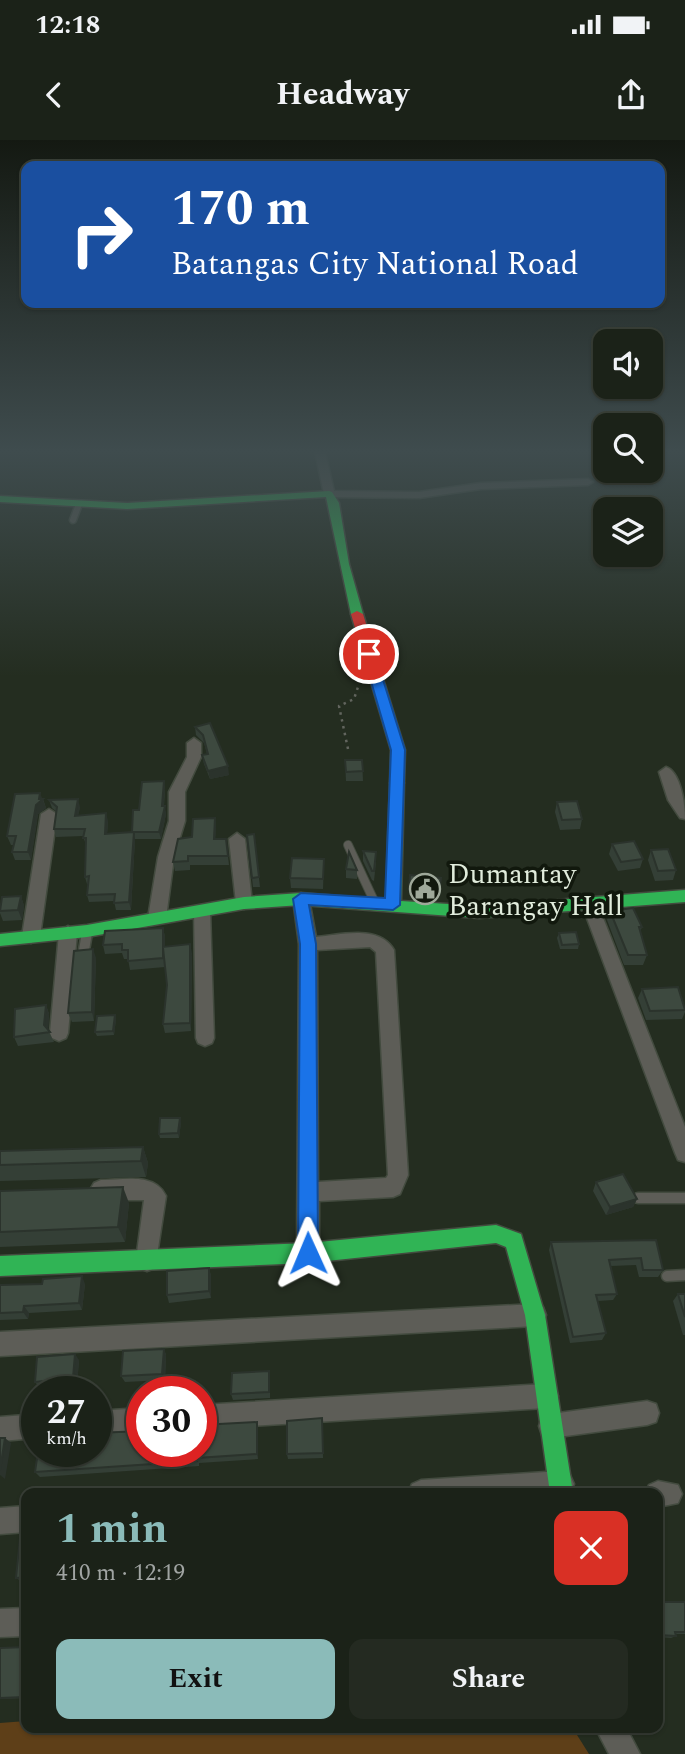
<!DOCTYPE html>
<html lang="en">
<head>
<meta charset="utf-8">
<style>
  body { margin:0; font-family:Spectral,serif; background:#242a21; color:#f1f3f6; height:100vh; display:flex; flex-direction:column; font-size:26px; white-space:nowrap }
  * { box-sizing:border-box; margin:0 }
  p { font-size:23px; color:#a0a4a2 }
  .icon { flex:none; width:38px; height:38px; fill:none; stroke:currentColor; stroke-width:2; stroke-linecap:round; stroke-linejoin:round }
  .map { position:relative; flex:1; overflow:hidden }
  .sheet { position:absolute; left:21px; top:1348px; width:642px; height:245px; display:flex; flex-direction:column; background:#1b2218; border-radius:14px; box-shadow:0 2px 5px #0004,0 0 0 2px #393f37 }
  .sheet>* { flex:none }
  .guide { position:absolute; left:21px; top:21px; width:644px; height:147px; border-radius:14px; box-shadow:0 2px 5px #0004,0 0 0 2px #393f37; background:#1a4fa0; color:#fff; overflow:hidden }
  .tools { position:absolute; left:593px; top:189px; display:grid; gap:14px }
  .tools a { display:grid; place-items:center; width:70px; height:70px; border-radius:14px; background:#1b2218; box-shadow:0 2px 5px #0004,0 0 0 2px #393f37; font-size:35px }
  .speed { position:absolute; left:21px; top:1236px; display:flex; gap:14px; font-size:35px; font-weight:700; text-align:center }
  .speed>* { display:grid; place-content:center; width:91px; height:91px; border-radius:50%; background:#1b2218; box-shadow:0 2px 5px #0004,0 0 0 2px #393f37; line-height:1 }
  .speed small { font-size:18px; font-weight:400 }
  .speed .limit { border:10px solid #d22; background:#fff; color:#111 }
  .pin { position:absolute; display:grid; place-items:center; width:60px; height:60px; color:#fff; margin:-30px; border:4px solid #fff; border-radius:50%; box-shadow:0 2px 7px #0007 }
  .me { position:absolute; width:77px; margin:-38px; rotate:359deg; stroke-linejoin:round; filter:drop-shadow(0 0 5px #0008) }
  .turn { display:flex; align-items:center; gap:24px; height:147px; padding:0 35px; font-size:32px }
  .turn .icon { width:91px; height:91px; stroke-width:2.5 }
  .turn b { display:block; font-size:49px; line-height:60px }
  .round { display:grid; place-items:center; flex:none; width:74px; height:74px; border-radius:14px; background:#242a21 }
  .headline { display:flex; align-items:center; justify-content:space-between; height:119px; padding:0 35px }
  h1 { font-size:42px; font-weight:700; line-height:52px; color:#8bbbb9 }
  .button { display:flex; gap:14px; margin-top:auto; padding:14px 35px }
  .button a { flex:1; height:80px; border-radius:14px; background:#8bbbb9; color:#111; font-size:28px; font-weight:700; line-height:80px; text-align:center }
  .button a+a { background:#242a21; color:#f1f3f6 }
  .status { display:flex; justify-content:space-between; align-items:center; height:49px; padding:0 35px; background:#1b2218; direction:ltr }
  .status svg { height:19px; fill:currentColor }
  header { display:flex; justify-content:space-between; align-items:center; height:91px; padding:0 35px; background:#1b2218; font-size:32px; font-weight:700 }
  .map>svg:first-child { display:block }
  .green { fill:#5e3f18 }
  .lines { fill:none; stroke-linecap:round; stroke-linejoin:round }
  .lane-far2-casing { stroke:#434b3f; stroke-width:9 }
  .lane-far1-casing { stroke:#434b3f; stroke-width:10 }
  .lane-casing { stroke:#434b3f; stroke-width:13 }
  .street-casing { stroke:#434b3f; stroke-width:3 }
  .fast-casing { stroke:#434b3f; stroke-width:3 }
  .jam-casing { stroke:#434b3f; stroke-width:3 }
  .path { stroke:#62655e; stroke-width:2.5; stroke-dasharray:2.5 4.5; stroke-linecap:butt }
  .lane-far2 { stroke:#5d5d57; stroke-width:6 }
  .lane-far1 { stroke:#5d5d57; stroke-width:8 }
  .lane { stroke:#5d5d57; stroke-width:10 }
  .street { fill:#5d5d57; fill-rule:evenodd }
  .fast { fill:#30b455; fill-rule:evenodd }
  .jam { fill:#e5322d; fill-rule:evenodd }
  .wall { fill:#343f36 }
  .shaded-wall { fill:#2b332c }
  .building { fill:#3d493f; stroke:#2b332c; stroke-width:2 }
  .route { fill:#1a73e8; stroke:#114b97; stroke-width:2 }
  .labels { text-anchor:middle; stroke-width:7; stroke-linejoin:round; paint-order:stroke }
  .poi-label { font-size:28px; fill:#e1ecdc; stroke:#11180d; text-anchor:start }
</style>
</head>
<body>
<div class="status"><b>12:18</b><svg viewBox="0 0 49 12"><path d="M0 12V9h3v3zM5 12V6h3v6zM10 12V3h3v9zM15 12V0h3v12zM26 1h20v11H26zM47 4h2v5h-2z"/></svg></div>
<header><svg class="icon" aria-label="back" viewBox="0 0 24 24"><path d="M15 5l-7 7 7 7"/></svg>Headway<svg class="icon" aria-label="share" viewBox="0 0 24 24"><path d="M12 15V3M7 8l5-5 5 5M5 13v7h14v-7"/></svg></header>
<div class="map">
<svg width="685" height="1614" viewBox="0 0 685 1614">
  <rect width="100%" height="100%" fill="#242d20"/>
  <polygon class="green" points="26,1581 26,1587 572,1587 589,1614 0,1614 0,1583"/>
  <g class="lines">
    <g class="lane-far2-casing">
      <polyline id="lane-far2" points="73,380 79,364"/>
    </g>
    <g class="lane-far1-casing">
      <g id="lane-far1">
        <polyline points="348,705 375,763"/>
        <polyline points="86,795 87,791"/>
      </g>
    </g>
    <g class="lane-casing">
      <g id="lane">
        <polyline points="84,810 87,793"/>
        <polyline points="638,1058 685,1058"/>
        <polyline points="667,1136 685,1135"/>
      </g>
    </g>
    <g class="street-casing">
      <g id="street">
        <polygon points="315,312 325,312 334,351 419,352 481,343 588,339 593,342 588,345 481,349 419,358 329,357 324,354"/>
        <polygon points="194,598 201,603 201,617 185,652 185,681 174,717 166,778 157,784 148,778 158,717 169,681 169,652 187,617 187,603"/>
        <path d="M666,627C681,632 685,665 685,679L680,678L668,660L659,632Z"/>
        <polygon points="49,669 57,674 40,796 31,803 22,796 41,674"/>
        <polygon points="237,693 245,699 252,763 244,769 236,763 229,699"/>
        <path d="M301,753L309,759L316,797C340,795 379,784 394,810L408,1035L400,1054L393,1057L319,1061V1113L316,1121L308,1124L300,1121L297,1113L299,804L293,759ZM370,807L376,812L388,1035L386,1038L318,1042L317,810Z"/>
        <polygon points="590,759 598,765 685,987 685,1022 678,1020 675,1013 582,765"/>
        <polygon points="202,765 210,771 214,898 212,903 205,906 198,903 196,898 194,771"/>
        <polygon points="68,786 77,793 68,893 66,898 59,901 52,898 50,893 59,793"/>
        <path d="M101,1040C123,1040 155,1032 166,1056L155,1128L147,1131L139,1128L136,1120L144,1060H101L94,1057L90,1050L94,1043Z"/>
        <polygon points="535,1164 543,1167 546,1175 543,1183 535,1186 0,1216 0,1192"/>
        <polygon points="546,1244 555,1247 558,1256 555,1265 546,1268 201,1289 201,1265"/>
        <polygon points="647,1261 656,1264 659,1273 656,1282 647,1285 551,1298 542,1295 539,1286 542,1277 551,1274"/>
        <polygon points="142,1268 142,1292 96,1295 96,1271"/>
        <polygon points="37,1274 37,1298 0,1301 0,1277"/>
        <polygon points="561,1331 570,1335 574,1344 570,1353 408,1353 412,1344 421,1340"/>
        <polygon points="658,1341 678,1345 682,1354 678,1363 658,1367 658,1353 646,1353 649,1345"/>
        <polygon points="26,1366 26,1392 0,1394 0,1368"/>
        <polygon points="26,1468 26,1496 0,1497 0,1469"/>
        <polygon points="595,1587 626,1587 640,1614 609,1614"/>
      </g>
    </g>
    <g class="fast-casing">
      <g id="fast">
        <polygon points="329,351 332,352 339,363 349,424 363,474 357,477 351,474 326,357 127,369 0,362 0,356 127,363"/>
        <polygon points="397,639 404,643 401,761 479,766 685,750 685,762 479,778 301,765 244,769 87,797 0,806 0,794 87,785 244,757 301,753 386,760 390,643"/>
        <polygon points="496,1085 521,1094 545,1175 573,1353 550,1353 525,1175 506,1107 496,1103 308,1123 0,1136 0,1116 308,1103"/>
      </g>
    </g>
    <g class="jam-casing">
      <polygon id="jam" points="357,471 363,474 405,610 404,643 397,647 390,643 391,610 351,474"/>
    </g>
    <polyline class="path" points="348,609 339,566 354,559 359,544"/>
    <use href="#lane-far2" class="lane-far2"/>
    <use href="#lane-far1" class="lane-far1"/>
    <use href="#lane" class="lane"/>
    <use href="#street" class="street"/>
    <use href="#fast" class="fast"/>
    <use href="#jam" class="jam"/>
  </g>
  <g class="wall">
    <polygon points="210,583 229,635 210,639 204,624 202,615 207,614 204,603 196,595 195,587"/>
    <polygon points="345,620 362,620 363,641 346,641"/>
    <polygon points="164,641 165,649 164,666 166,674 161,699 135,699 131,770 116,770 114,761 89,762 87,755 88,744 87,744 85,737 86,705 83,696 56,697 54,689 57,672 52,668 49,660 80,667 78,675 108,681 107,693 132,692 139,670"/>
    <polygon points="42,659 43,659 46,668 38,674 31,720 15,720 12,712 14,705 11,705 7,696"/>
    <polygon points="557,662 582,679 580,689 560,690 555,672"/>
    <polygon points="215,678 216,687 215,699 226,699 229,725 190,725 190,730 175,731 173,722 192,697"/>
    <polygon points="254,694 260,747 253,747 247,695"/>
    <polygon points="612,704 643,719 640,728 618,731 609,714"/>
    <polygon points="651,710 676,730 673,740 655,741 648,720"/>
    <polygon points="363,711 376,722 374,741 372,740 363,721"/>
    <polygon points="324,719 323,749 291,748 290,738"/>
    <polygon points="346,729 357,730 357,739 346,738"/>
    <polygon points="410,735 441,738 439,757 409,755"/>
    <polygon points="21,756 24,766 22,780 3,781 0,773 0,767"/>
    <polygon points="610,771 642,787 640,792 647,815 643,825 624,825 607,780"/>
    <polygon points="163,788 165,797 165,807 192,813 191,891 165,893 163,884 167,845 165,827 130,830 128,819 124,819 122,813 105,814 103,805"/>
    <polygon points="559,793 579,804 578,809 560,809 557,798"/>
    <polygon points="96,818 94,881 72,882 68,873"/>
    <polygon points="642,849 685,867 685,872 682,879 646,880 638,858"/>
    <polygon points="46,865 49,874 48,890 54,902 18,906 14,897"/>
    <polygon points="115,875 116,879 114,895 97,896 95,892"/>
    <polygon points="181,982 179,998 160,998 159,994"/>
    <polygon points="143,1007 148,1023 146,1037 0,1041 0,1011"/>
    <polygon points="596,1042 637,1059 633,1067 606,1075 593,1051"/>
    <polygon points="0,1051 129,1063 125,1102 0,1107"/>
    <polygon points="656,1100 663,1130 658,1137 639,1137 636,1125 611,1126 617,1154 613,1160 598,1161 606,1193 602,1200 570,1203 549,1110 551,1102"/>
    <polygon points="209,1128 211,1136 211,1158 169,1163 167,1155"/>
    <polygon points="85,1144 82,1170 29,1173 28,1179 0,1180 0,1145"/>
    <polygon points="678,1154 685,1154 685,1195 683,1195 673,1161"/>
    <polygon points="164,1209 166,1215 165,1240 125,1242 121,1236"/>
    <polygon points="79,1220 77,1245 40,1248 35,1242"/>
    <polygon points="270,1237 270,1258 233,1260 231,1254"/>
    <polygon points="322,1278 323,1318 288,1319 287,1314"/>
    <polygon points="257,1282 258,1288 258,1319 199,1323 199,1326 40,1337 35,1332 142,1311"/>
    <polygon points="26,1398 26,1444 16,1438"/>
    <polygon points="658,1462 685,1462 685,1494 675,1494 676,1496 671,1498 658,1497"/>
    <polygon points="26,1507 26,1558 0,1559 0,1508"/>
  </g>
  <g class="shaded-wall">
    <polygon points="228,626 229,635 210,639 208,631"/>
    <polygon points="164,641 165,649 163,674 162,666"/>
    <polygon points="40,653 46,668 38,674 31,720 28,712 36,665 39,659"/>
    <polygon points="78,659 80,667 77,683 75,676"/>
    <polygon points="165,666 166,674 161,699 159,692"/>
    <polygon points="106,673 108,681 107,701 105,694"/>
    <polygon points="215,678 216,687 215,708 214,699"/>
    <polygon points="134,692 135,699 131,770 129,762"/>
    <polygon points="21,756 24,766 22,780 18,770"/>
    <polygon points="163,788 165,797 165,816 163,807"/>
    <polygon points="190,804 192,813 191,891 190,883"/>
    <polygon points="93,809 96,818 94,881 92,872"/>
    <polygon points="46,865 49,874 48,894 44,885"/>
    <polygon points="115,875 116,879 114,895 113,891"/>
    <polygon points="180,978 181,982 179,998 178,993"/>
    <polygon points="143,1007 148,1023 146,1037 141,1021"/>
    <polygon points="123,1047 129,1063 125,1102 118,1087"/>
    <polygon points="637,1059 633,1067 606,1075 610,1067"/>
    <polygon points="209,1128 211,1136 211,1158 209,1151"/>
    <polygon points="82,1136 85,1144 82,1170 79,1163"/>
    <polygon points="24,1166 29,1173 28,1179 23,1172"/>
    <polygon points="164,1209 166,1215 165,1240 162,1234"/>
    <polygon points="75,1214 79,1220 77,1245 73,1238"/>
    <polygon points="257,1282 258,1288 258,1319 257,1314"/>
    <polygon points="5,1298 11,1303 5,1339 0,1335 0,1330"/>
  </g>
  <g class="building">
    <polygon points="210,583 228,626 208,631 202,615 208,614 203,595 195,587"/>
    <polygon points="345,620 362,620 363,631 346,632"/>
    <polygon points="164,641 162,666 165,666 159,692 134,692 129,762 114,763 115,754 87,755 89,736 85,737 86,698 83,698 85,689 54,689 57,667 49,660 78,659 75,676 106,673 105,694 132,692 133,670 139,670 142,642"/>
    <polygon points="40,653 39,659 43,659 36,665 28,712 12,712 16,696 7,696 15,654"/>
    <polygon points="577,661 582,679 562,680 557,662"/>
    <polygon points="215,678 214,699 226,699 228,716 188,716 188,721 173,722 178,699 192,697 193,679"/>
    <polygon points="254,694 259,737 252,738 247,695"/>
    <polygon points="634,701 643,719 621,722 612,704"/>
    <polygon points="668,709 676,730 658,731 651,710"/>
    <polygon points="363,711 376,712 374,731 372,731"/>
    <polygon points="349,712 357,730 346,729"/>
    <polygon points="292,718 324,719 323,739 290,738"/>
    <polygon points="410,735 441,738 439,752 409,750"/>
    <polygon points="21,756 18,770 0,771 2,757"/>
    <polygon points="633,768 642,787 639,787 647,815 628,815 610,771"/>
    <polygon points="163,788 163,807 190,804 190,883 163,884 167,845 163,808 163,818 128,821 128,810 122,810 122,804 103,805 105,791"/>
    <polygon points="576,792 579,804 562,805 559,793"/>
    <polygon points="93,809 92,872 68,873 74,811"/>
    <polygon points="678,847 685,870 650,871 642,849"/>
    <polygon points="46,865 44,885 50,892 14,897 15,869"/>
    <polygon points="115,875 113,891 95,892 97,876"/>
    <polygon points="160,978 180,978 178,993 159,994"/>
    <polygon points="143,1007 141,1021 0,1025 0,1011"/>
    <polygon points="623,1034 637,1059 610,1067 596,1042"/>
    <polygon points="123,1047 118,1087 0,1092 0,1051"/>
    <polygon points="656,1100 663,1130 643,1130 641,1118 609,1120 617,1154 596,1155 606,1193 573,1197 551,1102"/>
    <polygon points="209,1128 209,1151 167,1155 167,1131"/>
    <polygon points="82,1136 79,1163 24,1166 23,1172 0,1173 0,1145 42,1144 43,1139"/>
    <polygon points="678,1154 685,1154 685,1177"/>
    <polygon points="164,1209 162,1234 121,1236 123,1211"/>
    <polygon points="75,1214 73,1238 35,1242 37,1217"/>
    <polygon points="269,1231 269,1252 231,1254 232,1233"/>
    <polygon points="322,1278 323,1313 287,1314 287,1281"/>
    <polygon points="257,1282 257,1314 197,1318 197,1321 35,1332 38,1311 96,1311 96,1293 142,1291 142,1311 201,1311 201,1285"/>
    <polygon points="0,1298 5,1298 0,1330"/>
    <polygon points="20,1398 26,1398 26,1437 16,1438"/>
    <polygon points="658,1462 685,1462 685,1492 675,1492 676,1496 658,1495"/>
    <polygon points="26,1507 26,1557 0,1558 0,1508"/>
  </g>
  <linearGradient id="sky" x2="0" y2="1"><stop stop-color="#141912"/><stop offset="0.58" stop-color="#3f4c4e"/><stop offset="1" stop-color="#3f4c4e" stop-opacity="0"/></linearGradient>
  <rect width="685" height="537" fill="url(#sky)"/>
  <polygon class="route" points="369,511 375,514 405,610 400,765 393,770 309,765 316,804 318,1113 315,1119 308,1122 301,1119 298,1113 300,804 293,759 301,753 385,758 391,610 363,514"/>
  <defs>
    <g id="civic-ring" transform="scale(1.575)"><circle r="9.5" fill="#11180d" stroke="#9fa99a" stroke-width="1.5"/><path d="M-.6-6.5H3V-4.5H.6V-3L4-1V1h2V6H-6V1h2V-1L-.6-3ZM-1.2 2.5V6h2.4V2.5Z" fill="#9fa99a"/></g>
  </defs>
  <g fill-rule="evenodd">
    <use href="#civic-ring" x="425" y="749"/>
  </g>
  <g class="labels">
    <g class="poi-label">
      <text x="448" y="743">Dumantay<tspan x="448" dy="32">Barangay Hall</tspan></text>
    </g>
  </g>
</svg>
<div class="tools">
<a><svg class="icon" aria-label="sound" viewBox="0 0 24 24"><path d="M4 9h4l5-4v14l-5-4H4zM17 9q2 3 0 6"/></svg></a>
<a><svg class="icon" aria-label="search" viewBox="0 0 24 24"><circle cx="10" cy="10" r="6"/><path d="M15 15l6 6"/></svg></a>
<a><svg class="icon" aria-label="layers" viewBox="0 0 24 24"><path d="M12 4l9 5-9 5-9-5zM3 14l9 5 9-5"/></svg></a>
</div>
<div class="speed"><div>27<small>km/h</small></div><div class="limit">30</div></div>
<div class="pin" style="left:369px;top:514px;background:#d93025"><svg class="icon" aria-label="arrive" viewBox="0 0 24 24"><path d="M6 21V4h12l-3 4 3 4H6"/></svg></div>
<svg class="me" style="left:308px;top:1113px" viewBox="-20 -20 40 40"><path d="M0-17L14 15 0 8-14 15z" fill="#1a73e8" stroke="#fff" stroke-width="4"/></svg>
<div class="guide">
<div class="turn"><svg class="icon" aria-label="right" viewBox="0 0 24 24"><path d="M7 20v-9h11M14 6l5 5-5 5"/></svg><div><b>170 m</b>Batangas City National Road</div></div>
</div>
<section class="sheet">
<div class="headline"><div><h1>1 min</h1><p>410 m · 12:19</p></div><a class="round" style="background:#d93025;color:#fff"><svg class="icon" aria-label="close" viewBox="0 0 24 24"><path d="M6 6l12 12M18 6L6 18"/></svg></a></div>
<div class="button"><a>Exit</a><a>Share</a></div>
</section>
</div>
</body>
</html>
